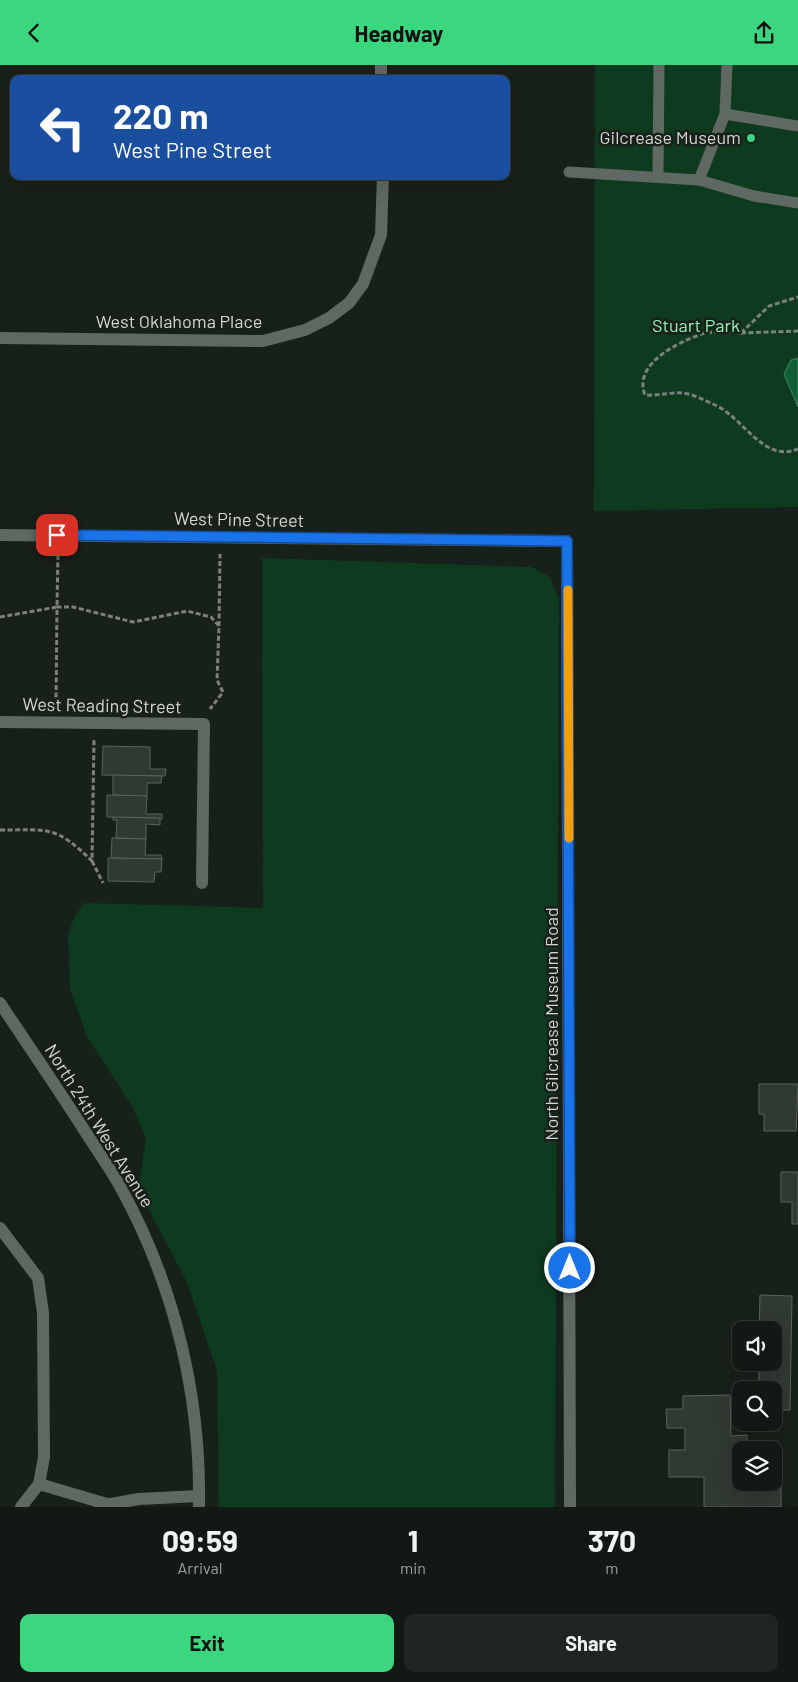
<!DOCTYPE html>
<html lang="en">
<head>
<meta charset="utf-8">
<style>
  body { margin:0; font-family:Barlow,sans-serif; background:#1f2522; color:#f1f3f6; height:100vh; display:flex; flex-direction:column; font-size:19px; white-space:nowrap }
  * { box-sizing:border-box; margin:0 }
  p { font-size:16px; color:#9ca0a0 }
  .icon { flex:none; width:28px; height:28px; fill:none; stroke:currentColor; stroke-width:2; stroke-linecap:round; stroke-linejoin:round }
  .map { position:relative; height:1442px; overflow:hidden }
  .panel { display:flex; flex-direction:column; background:#121814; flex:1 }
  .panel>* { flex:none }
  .guide { position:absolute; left:10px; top:10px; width:500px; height:105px; border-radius:10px; box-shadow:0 5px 20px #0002,0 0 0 1px #313734; background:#1a4fa0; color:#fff; overflow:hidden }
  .tools { position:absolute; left:732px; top:1256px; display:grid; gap:10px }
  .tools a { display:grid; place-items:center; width:50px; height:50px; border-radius:10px; background:#121814; box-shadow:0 5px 20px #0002,0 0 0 1px #313734; font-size:25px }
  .pin { position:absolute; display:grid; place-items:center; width:42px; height:42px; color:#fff; margin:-21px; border-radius:10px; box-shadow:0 2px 8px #0006 }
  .me { position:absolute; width:55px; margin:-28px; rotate:0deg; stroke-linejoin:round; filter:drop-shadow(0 0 4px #0008) }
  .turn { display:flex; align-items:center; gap:18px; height:105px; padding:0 20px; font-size:22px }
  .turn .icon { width:65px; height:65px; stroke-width:2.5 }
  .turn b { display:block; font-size:35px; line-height:42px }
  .eta { display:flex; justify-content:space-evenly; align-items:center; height:85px; text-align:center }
  .eta b { font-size:30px; font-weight:700; line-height:35px }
  .action { display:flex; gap:10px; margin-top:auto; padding:10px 20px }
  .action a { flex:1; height:58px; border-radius:10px; background:#3ad77f; color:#111; font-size:20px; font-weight:700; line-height:58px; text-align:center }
  .action a+a { background:#1f2522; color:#f1f3f6 }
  header { display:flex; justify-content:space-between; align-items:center; height:65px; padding:0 20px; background:#3ad77f; color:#111; font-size:22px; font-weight:700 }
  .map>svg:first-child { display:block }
  .green { fill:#0e3b20 }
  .water { fill:#0f6034; stroke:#4a8464 }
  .building { fill:#313933; stroke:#5a635c }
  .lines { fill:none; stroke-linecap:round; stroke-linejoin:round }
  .path { stroke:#7b817d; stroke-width:3; stroke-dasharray:5 2.5; stroke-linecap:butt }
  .service { stroke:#5f6962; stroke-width:11 }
  .minor { stroke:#5f6962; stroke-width:12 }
  .tertiary { stroke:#5f6962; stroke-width:12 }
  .route-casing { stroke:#114b97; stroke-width:12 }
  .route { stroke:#1a73e8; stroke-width:9 }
  .slow { stroke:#f59e0b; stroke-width:9 }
  .poi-dot { fill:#3ad77f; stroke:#18201a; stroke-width:2 }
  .labels { text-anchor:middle; stroke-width:5; stroke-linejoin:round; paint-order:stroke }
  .poi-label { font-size:18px; fill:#d2d7d3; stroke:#18201a; text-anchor:end }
  .street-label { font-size:18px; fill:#d2d7d3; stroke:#18201a }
  .park-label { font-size:18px; fill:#92f6b3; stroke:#18201a }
</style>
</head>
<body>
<header><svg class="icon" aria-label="back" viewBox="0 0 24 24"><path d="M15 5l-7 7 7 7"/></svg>Headway<svg class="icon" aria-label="share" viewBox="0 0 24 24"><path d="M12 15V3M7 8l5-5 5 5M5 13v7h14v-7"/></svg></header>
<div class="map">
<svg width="798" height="1442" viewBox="0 0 798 1442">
  <rect width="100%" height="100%" fill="#18201a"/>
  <g class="green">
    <polygon points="595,0 798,0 798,442 594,446"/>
    <polygon points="262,493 531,502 550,512 559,535 555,1442 219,1442 217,1305 186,1215 138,1124 146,1074 132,1041 87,972 70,924 68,869 75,851 84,838 263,843"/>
  </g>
  <polygon class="water" points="798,293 798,342 784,309 791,295"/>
  <g class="building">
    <polygon points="103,681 150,682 150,704 166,704 165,711 102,710"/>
    <polygon points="113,710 162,711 161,718 147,718 147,731 113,730"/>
    <polygon points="107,730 147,731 146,749 162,749 162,754 107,752"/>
    <polygon points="113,752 160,753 160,760 146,759 146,774 116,773 117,755 113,755"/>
    <polygon points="112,773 146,774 145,790 161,790 162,794 111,793"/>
    <polygon points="108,793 162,794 161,807 155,807 154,817 108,816"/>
    <polygon points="759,1019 798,1019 796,1066 764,1066 764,1049 759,1049"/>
    <polygon points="781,1107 798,1107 798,1159 792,1159 792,1137 781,1137"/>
    <polygon points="760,1230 792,1231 790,1345 774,1345 774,1325 759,1325 759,1298 774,1298 774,1265 759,1265"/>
    <polygon points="730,1330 731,1371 747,1370 747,1385 741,1385 741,1418 774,1418 774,1392 781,1392 781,1442 704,1442 704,1412 669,1412 669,1385 685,1385 685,1363 667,1363 666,1344 683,1344 683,1331"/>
  </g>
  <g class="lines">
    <g class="path">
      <polyline points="741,268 769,241 798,232"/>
      <polyline points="741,268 798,266"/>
      <path d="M742,268C729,268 711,265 699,270C675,279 633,300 645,330C658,331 670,327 683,328C693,329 706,336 715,340C744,353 763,398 798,384"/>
      <polyline points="0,552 57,542 58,488"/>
      <polyline points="219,561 220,489"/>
      <polyline points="56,640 57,542 73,542 133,557 187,546 211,552 219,561 217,615 223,627 210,644"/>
      <path d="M0,765C49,765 55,760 92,796L94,674"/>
      <polyline points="92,796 103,818"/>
    </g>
    <g class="service">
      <polyline points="725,49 798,61"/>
      <polyline points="569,107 699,115 754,131 798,138"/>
      <polyline points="658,112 659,0"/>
      <polyline points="699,115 725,49 727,0"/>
    </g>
    <g class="minor">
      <polyline points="381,0 381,14"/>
      <polyline points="0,273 263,276 305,265 329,253 349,238 363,219 381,170 383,111"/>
      <polyline points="0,657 204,659 202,818"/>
      <path d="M0,938C30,983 61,1028 90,1074C101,1091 113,1108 122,1125C175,1222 201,1332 199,1442"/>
      <polyline points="0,1163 38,1213 43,1248 44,1392 39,1419 21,1442"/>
      <polyline points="39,1419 117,1442"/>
      <polyline points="111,1439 139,1434 199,1431"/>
    </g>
    <polyline class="tertiary" points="0,470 567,476 570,1442"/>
  </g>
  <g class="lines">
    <g class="route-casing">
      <polyline id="route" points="57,470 567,476 570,1203"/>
    </g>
    <use href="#route" class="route"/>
    <polyline class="slow" points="568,525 569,773"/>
  </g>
  <circle class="poi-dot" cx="751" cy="73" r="5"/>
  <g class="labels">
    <g class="poi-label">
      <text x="741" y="79">Gilcrease Museum</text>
    </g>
    <g class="street-label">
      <text x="179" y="263">West Oklahoma Place</text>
      <text transform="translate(239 455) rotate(1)" y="6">West Pine Street</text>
      <text transform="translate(102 641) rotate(1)" y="6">West Reading Street</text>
      <text transform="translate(552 959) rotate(-90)" y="6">North Gilcrease Museum Road</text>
      <text transform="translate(99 1061) rotate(58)" y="6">North 24th West Avenue</text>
    </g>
    <g class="park-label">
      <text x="696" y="267">Stuart Park</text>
    </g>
  </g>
</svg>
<div class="tools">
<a><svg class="icon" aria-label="sound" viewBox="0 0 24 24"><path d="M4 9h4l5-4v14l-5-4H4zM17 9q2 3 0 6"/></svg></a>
<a><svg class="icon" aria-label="search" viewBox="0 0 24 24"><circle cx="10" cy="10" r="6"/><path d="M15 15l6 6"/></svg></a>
<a><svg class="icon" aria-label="layers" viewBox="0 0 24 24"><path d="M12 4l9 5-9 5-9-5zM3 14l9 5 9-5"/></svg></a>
</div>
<div class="pin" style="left:57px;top:470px;background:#d93025"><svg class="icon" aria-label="arrive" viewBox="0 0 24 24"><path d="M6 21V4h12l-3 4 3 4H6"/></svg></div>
<svg class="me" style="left:570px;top:1203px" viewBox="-20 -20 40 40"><circle r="17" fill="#1a73e8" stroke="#fff" stroke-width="3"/><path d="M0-11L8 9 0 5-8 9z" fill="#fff"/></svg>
<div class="guide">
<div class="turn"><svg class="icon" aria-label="left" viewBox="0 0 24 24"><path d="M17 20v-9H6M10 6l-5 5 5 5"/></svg><div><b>220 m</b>West Pine Street</div></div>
</div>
</div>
<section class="panel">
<div class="eta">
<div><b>09:59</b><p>Arrival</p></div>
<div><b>1</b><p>min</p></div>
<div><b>370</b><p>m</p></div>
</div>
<div class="action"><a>Exit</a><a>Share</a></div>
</section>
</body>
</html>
